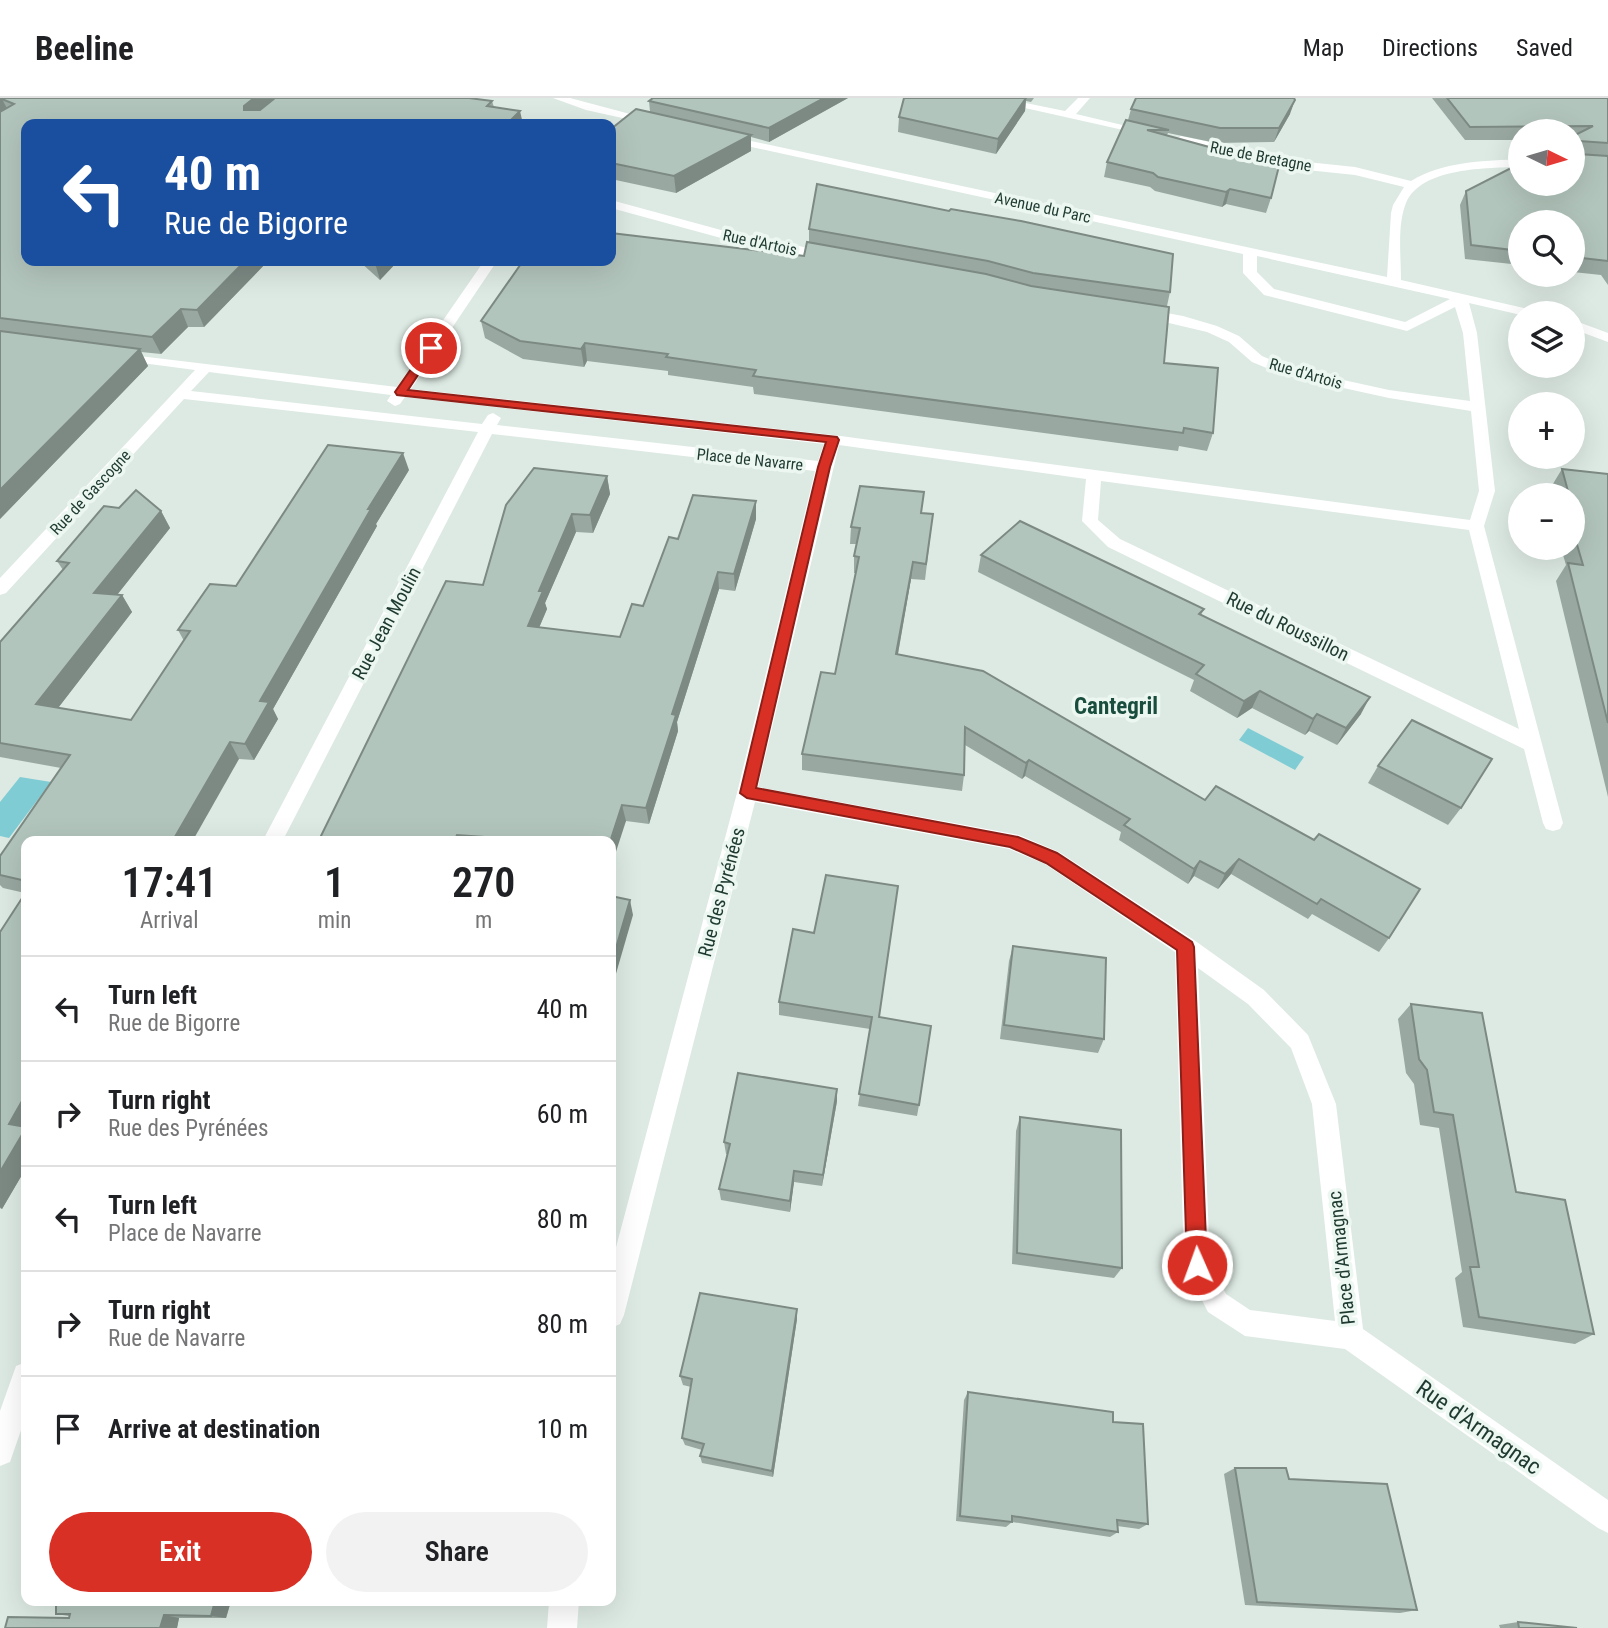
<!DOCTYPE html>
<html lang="en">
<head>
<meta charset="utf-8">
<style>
  body { margin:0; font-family:"Roboto Condensed",sans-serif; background:#f2f2f2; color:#202124; height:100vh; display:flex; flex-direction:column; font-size:26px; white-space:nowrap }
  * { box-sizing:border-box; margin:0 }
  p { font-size:23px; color:#757577 }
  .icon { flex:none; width:38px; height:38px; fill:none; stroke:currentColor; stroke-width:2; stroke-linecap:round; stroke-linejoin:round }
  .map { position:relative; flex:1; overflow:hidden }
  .sheet { position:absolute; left:21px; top:738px; width:595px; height:770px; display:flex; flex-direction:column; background:#fff; border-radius:14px; box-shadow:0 7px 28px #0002 }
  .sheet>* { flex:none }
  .banner { position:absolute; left:21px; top:21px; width:595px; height:147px; border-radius:14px; box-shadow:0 7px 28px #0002; background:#1a4fa0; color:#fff; overflow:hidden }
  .needle { width:46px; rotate:95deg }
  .buttons { position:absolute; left:1508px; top:21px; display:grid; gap:14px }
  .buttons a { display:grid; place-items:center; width:77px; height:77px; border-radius:50%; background:#fff; box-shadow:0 7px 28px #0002; font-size:35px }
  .pin { position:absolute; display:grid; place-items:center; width:60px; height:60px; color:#fff; margin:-30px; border:4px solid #fff; border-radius:50%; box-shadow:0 2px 7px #0007 }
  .me { position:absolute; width:77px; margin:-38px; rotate:358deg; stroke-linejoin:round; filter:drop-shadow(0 0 5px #0008) }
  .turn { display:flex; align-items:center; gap:24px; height:147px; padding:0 28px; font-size:32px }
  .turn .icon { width:91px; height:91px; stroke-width:2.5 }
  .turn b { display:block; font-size:49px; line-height:60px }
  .eta { display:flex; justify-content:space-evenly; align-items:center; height:119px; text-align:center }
  .eta b { font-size:42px; font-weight:600; line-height:49px }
  .primary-button { display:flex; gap:14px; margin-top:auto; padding:14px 28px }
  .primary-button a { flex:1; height:80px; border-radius:42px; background:#d93025; color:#fff; font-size:28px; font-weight:600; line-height:80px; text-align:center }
  .primary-button a+a { background:#f2f2f2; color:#202124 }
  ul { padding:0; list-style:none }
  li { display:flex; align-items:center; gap:21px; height:105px; padding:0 28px; border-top:2px solid #e0e0e0 }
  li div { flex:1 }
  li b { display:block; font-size:26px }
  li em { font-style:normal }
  header { display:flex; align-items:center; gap:42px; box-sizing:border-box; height:98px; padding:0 35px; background:#fff; border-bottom:2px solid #e0e0e0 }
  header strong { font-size:33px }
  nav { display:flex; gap:38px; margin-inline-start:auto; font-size:24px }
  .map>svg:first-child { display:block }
  .water { fill:#80ccd4 }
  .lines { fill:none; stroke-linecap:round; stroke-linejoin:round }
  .minor { fill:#fff; fill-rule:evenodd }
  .wall { fill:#99a9a2 }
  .shaded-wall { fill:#7d8a84 }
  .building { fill:#b2c5bc; stroke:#7d8a84; stroke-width:2 }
  .route { fill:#d93025; stroke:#8d1f18; stroke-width:2 }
  .labels { text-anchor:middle; stroke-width:7; stroke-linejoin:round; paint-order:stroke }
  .far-street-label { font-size:16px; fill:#1e3a31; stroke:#edf7f1 }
  .street-label { font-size:19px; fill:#1e3a31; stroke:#edf7f1 }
  .quarter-label { font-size:23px; font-weight:bold; fill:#194d3d; stroke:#edf7f1 }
  .near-street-label { font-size:23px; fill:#1e3a31; stroke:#edf7f1 }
</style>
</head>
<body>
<header>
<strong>Beeline</strong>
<nav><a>Map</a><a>Directions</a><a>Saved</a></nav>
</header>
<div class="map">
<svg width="1608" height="1530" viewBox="0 0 1608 1530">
  <rect width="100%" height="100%" fill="#ddeae3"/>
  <g class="water">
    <polygon points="1248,630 1304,659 1295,672 1239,642"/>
    <polygon points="20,679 51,684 9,740 0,738 0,704"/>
  </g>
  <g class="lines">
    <g class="minor">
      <polygon points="553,0 570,0 660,24 654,27 586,12"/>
      <polygon points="980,0 1002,0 1065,13 1078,0 1090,0 1076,16 1156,35 1150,38"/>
      <path d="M723,37L1387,179L1391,115L1393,107L1404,89L1355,77L1307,72L1181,46L1175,42L1181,38L1307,64L1355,69L1411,83C1443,63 1485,63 1521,61V69C1488,70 1421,69 1406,105C1397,127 1401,158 1401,182L1533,212L1535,215H1521V217L1469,205L1477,235L1495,393L1484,428L1563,725L1560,731L1553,733L1546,731L1543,725L1524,651L1108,449L1082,423L1086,381L839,347L758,689L1019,737L1059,754L1194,842L1264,892L1308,937L1336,1006L1363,1231L1608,1402V1435L1598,1430L1345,1251L1245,1238L1208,1214L1184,1167L1175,854L1045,766L1009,751L755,704L624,1217L620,1226L611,1230V1168L737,695L815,373L492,336L282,744H262L478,334L184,301L6,495L0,497V480L195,272L119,262L114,261L112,258L114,255L397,289L484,163H497L411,291L833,337L1470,422L1479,393L1471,313L1389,300L1284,277L1252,264L1229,244L1207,234L1135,217L1133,214L1140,210L1183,218L1217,228L1239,238L1262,258L1293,271L1389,292L1470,303L1463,235L1455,209L1407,233L1264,197L1243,175V156L719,42L717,40ZM1257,158L1450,201L1405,224L1274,191L1257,174ZM209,274L391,297L387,303L395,308L400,306L405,299L824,346L818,363L497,327L501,320L493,315L488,317L482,326L191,293ZM1101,383L1469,432L1519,631L1120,441L1098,422ZM1198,870L1248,906L1291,950L1312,1006L1335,1223L1250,1212L1226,1196L1210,1165Z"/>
      <polygon points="611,102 721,132 833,155 840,159 833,163 721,140 611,110"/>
      <polygon points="1573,222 1608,235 1608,244 1573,231"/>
      <polygon points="26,1264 26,1318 10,1364 0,1368 0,1313 16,1268"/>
      <polygon points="549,1503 579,1503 577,1530 547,1530"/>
    </g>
  </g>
  <g class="wall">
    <polygon points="0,0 492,3 494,9 26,163 268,163 204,229 188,229 161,256 141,254 148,268 0,421"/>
    <polygon points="848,0 769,44 751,39 751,53 676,95 611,81 611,31 650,14 649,3"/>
    <polygon points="904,0 1034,0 1031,4 1026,3 1025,13 996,56 898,34 899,19"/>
    <polygon points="1432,0 1608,0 1608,187 1601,177 1573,174 1573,124 1521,124 1521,167 1465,161 1460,107 1466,93 1573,86 1573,33 1521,33 1521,42 1465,42"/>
    <polygon points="1131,11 1290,16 1274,44 1216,45 1168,35 1167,37 1271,100 1266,115 1226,106 1222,109 1155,93 1150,89 1104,79 1107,64 1128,22"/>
    <polygon points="809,131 1170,194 1167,208 1164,265 1213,335 1207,353 1179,348 1178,353 754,296 753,289 668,277 668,273 587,263 584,269 523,261 485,240 481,223 804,158 809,144"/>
    <polygon points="359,163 398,163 380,182"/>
    <polygon points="1562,371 1608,376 1608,699 1556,483 1566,467 1561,450 1573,450 1573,397 1553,397 1551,389"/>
    <polygon points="409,372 376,426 377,428 273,611 278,621 254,662 239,661 26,744 26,1070 2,1111 0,1110 0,834 25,795 3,790 0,787 0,758 61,670 0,659 0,544 63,472 57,463 119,410 161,413 170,430 117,497 122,497 132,514 58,610 131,622 184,543 178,532 236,488"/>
    <polygon points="607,378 610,396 593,435 576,434 545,505 547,511 539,530 620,539 643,508 678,441 756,403 756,421 735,493 719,491 677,624 678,633 649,726 626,723 611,744 318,744 483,487"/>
    <polygon points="922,415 933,416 925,482 911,481 898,556 1389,840 1379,854 1312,816 1308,821 1231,776 1218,791 1194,778 1188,786 1119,742 1121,734 1025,678 1022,681 965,647 964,677 962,693 802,672 802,656 835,576 856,475 854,475 854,458 857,446 850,446 851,429"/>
    <polygon points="981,457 1204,511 1201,517 1361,616 1337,647 1309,633 1305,637 1252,610 1237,620 1190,593 1194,582 978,474"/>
    <polygon points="1378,668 1461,710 1448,727 1368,685"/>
    <polygon points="1013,848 1104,941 1098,955 1000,941 1009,863"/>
    <polygon points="779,904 879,919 919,1007 917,1018 858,1008 870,931 779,917"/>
    <polygon points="1411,906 1516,1094 1594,1236 1575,1246 1463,1229 1455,1180 1462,1174 1439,1030 1420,1027 1414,986 1406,975 1398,921"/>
    <polygon points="837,1003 822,1088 794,1084 790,1114 721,1102 719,1091 727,1056 726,1056 724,1044"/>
    <polygon points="1020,1019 1122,1170 1114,1180 1012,1166 1016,1033"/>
    <polygon points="797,1221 773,1379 702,1365 700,1358 702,1352 685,1347 682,1340 691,1289 683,1287 680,1278"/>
    <polygon points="968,1294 1113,1324 1148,1426 1139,1431 1117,1428 1118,1434 1110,1439 1012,1424 1006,1429 956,1423 964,1302"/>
    <polygon points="1235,1370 1417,1512 1400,1515 1245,1507 1224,1376"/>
    <polygon points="56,1503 231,1503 226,1520 179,1520 177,1530 5,1530 69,1520 69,1518 56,1516"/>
    <polygon points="1518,1524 1577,1530 1500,1530 1499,1527"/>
  </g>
  <g class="shaded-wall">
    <polygon points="254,0 279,0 249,26 244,12 244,8"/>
    <polygon points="824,0 848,0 769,44 769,30"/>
    <polygon points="1026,0 1025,13 996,56 998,41"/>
    <polygon points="0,1 2,1 10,16 0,22"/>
    <polygon points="1295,2 1290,16 1274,44 1279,30"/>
    <polygon points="520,13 523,26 507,26"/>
    <polygon points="751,37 751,53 676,95 674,78"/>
    <polygon points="1230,91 1226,106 1222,109 1226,94"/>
    <polygon points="245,163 268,163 204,229 197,212"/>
    <polygon points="377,163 398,163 380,182 375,165"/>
    <polygon points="181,211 188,229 161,256 152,239"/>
    <polygon points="585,245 587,263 584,269 581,251"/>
    <polygon points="140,251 148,268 0,421 0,392"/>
    <polygon points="403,355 409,372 376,426 377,428 273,611 278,621 254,662 245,646 260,603 368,411"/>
    <polygon points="607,378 610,396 593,435 590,417"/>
    <polygon points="756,403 756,421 735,493 734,476"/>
    <polygon points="161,413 170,430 105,512 94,495"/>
    <polygon points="572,416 576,434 545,505 547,511 532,546 528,528 539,493"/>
    <polygon points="913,464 911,481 895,572 896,556"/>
    <polygon points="718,474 719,491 677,624 678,633 649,726 646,710 672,616"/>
    <polygon points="122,497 132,514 48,623 36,606"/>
    <polygon points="1260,593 1252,610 1237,620 1244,603"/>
    <polygon points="1370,599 1361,616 1337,647 1346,630"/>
    <polygon points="1317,616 1309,633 1305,637 1313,621"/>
    <polygon points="230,644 239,661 192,744 172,744"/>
    <polygon points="1029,662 1025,678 1022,681 1026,665"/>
    <polygon points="622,707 626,723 611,769 611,744"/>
    <polygon points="457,737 460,744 454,744"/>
    <polygon points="1239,761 1231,776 1218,791 1225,776"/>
    <polygon points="1200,763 1194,778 1188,786 1194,771"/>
    <polygon points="630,802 633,817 611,893 611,867"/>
    <polygon points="837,991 837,1003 822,1088 823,1077"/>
    <polygon points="26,996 26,1070 2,1111 0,1109 0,1074 9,1026"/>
    <polygon points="794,1073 794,1084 790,1114 790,1103"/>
    <polygon points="797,1211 797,1221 773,1379 772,1373"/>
    <polygon points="215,1503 231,1503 226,1520 211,1518"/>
    <polygon points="164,1517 179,1520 177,1530 160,1530"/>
  </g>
  <g class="building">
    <polygon points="0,0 254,0 244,8 244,12 260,12 275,0 469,0 492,3 487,8 520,13 507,26 26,26 26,163 245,163 197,212 181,211 152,239 0,220 0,14 14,6 2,1 0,1"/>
    <polygon points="653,0 824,0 769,30 649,3"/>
    <polygon points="904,0 1026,0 998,41 899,19"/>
    <polygon points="1136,0 1294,0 1295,2 1279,30 1220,30 1131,11"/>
    <polygon points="1447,0 1608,0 1608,45 1579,43 1577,46 1578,56 1608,58 1608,163 1573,159 1573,124 1521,124 1521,153 1471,147 1466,93 1521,65 1521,86 1573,86 1573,38 1593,28 1470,29"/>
    <polygon points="636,11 751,37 674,78 611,65 611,31"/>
    <polygon points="1126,22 1169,32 1147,32 1279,68 1271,100 1230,91 1226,94 1158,79 1153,75 1107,64"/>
    <polygon points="817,86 949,113 951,111 1021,123 1173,156 1170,194 1033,175 988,163 809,131"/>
    <polygon points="611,135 804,158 807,144 986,176 1031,188 1169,209 1164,265 1218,270 1213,335 1184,330 1183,335 753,278 756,272 666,259 668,256 585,245 581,251 520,243 481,223 523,163 611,163"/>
    <polygon points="0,233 140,251 0,392"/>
    <polygon points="328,347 403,355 368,411 371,411 260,603 269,604 245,646 230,644 172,744 26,744 26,783 0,777 0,758 70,657 0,645 0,544 69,465 57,463 104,408 119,410 136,392 161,413 94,495 122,497 36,606 131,622 190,533 178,532 210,486 236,488"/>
    <polygon points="534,370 607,378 590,417 572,416 539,493 543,493 528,528 620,539 632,506 643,508 669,439 678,441 693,397 756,403 734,476 718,474 672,616 676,617 646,710 622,707 610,744 558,744 457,737 454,744 443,742 443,744 318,744 446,483 483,487 506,407"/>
    <polygon points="1562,371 1608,376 1608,625 1568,465 1583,467 1573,433 1573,420 1575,420 1573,413 1573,397 1569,397"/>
    <polygon points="860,388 924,394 921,415 933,416 926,466 913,464 896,556 983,573 1205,702 1216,688 1314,742 1319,736 1420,791 1389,840 1321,801 1317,806 1239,761 1225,776 1200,763 1194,771 1124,727 1130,721 1029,662 1026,665 965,629 964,677 802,656 821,574 835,576 859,459 854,458 860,430 851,429"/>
    <polygon points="1020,423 1204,511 1199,516 1370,599 1346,630 1317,616 1313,621 1260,593 1244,603 1196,576 1204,567 981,457"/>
    <polygon points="1412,622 1492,661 1461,710 1378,668"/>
    <polygon points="826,777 898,788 879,919 931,928 919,1007 859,996 872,919 779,904 793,831 814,835"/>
    <polygon points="26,794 26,996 9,1026 26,1029 26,1030 0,1074 0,834"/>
    <polygon points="611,798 630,802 611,867"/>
    <polygon points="1013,848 1106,860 1104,941 1004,927"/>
    <polygon points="1411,906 1482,915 1516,1094 1565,1102 1594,1236 1479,1219 1470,1169 1479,1169 1453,1017 1434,1014 1427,972 1419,961"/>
    <polygon points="738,975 837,991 823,1077 794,1073 790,1103 719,1091 730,1046 724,1044"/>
    <polygon points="1020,1019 1121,1032 1122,1170 1017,1155"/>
    <polygon points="700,1195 797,1211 772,1373 700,1358 704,1346 682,1340 692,1281 680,1278"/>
    <polygon points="968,1294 1113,1314 1113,1324 1143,1326 1148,1426 1117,1422 1118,1434 1012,1418 1012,1424 960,1418"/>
    <polygon points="1235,1370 1286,1370 1289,1381 1387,1386 1417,1512 1257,1504"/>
    <polygon points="56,1503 215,1503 211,1518 164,1517 160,1530 5,1530 8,1519 69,1520 70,1516 56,1516"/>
    <polygon points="1518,1524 1577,1530 1519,1530"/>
  </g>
  <polygon class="route" points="431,247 436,250 408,292 837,339 839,342 830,369 756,690 1018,739 1057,755 1192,844 1194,849 1207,1167 1204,1174 1197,1177 1190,1174 1187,1167 1177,852 1046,765 1010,749 747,700 740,695 818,369 826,344 397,297 395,294 427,248"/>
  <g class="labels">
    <g class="far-street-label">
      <text transform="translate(1261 58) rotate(11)" y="6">Rue de Bretagne</text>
      <text transform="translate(1043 109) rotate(12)" y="6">Avenue du Parc</text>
      <text transform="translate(760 144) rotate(12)" y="6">Rue d'Artois</text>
      <text transform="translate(1306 275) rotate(16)" y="6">Rue d'Artois</text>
      <text transform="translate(750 361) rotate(6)" y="6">Place de Navarre</text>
      <text transform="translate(90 394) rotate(-47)" y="6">Rue de Gascogne</text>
    </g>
    <g class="street-label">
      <text transform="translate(386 525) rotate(-62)" y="7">Rue Jean Moulin</text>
      <text transform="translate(1288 528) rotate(26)" y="7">Rue du Roussillon</text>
      <text transform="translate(721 794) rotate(-75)" y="7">Rue des Pyrénées</text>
      <text transform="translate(1341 1160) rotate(-96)" y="7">Place d'Armagnac</text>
    </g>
    <g class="quarter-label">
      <text x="1116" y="616">Cantegril</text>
    </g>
    <g class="near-street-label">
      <text transform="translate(1479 1329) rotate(35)" y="8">Rue d'Armagnac</text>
    </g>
  </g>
</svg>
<div class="buttons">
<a><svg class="needle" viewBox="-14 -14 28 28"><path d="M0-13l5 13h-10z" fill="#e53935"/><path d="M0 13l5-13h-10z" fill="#757577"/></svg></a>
<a><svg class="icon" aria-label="search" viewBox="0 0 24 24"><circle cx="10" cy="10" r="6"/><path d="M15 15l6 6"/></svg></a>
<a><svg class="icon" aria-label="layers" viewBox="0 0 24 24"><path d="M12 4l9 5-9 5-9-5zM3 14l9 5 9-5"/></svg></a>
<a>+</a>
<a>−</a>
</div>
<div class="pin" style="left:431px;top:250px;background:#d93025"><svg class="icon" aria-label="arrive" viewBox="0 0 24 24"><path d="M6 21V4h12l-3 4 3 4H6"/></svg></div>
<svg class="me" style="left:1197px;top:1167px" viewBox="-20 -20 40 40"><circle r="17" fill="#d93025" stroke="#fff" stroke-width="3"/><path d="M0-11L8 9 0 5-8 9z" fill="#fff"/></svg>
<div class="banner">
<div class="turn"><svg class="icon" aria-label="left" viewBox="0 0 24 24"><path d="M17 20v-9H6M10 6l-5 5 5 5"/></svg><div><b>40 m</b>Rue de Bigorre</div></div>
</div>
<section class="sheet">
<div class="eta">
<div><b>17:41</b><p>Arrival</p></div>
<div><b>1</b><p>min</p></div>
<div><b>270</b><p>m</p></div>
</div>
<ul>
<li><svg class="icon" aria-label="left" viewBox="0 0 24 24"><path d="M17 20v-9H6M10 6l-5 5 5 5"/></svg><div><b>Turn left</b><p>Rue de Bigorre</p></div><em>40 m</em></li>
<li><svg class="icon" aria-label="right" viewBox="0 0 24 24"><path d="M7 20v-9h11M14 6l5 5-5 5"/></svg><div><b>Turn right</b><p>Rue des Pyrénées</p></div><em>60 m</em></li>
<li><svg class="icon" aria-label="left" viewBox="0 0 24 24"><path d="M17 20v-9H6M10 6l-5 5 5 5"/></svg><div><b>Turn left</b><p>Place de Navarre</p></div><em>80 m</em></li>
<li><svg class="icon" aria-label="right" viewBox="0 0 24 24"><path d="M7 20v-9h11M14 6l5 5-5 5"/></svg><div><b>Turn right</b><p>Rue de Navarre</p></div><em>80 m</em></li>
<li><svg class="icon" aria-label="arrive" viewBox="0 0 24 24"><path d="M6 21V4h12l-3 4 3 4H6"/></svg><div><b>Arrive at destination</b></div><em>10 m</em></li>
</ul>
<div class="primary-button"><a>Exit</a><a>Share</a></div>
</section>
</div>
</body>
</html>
